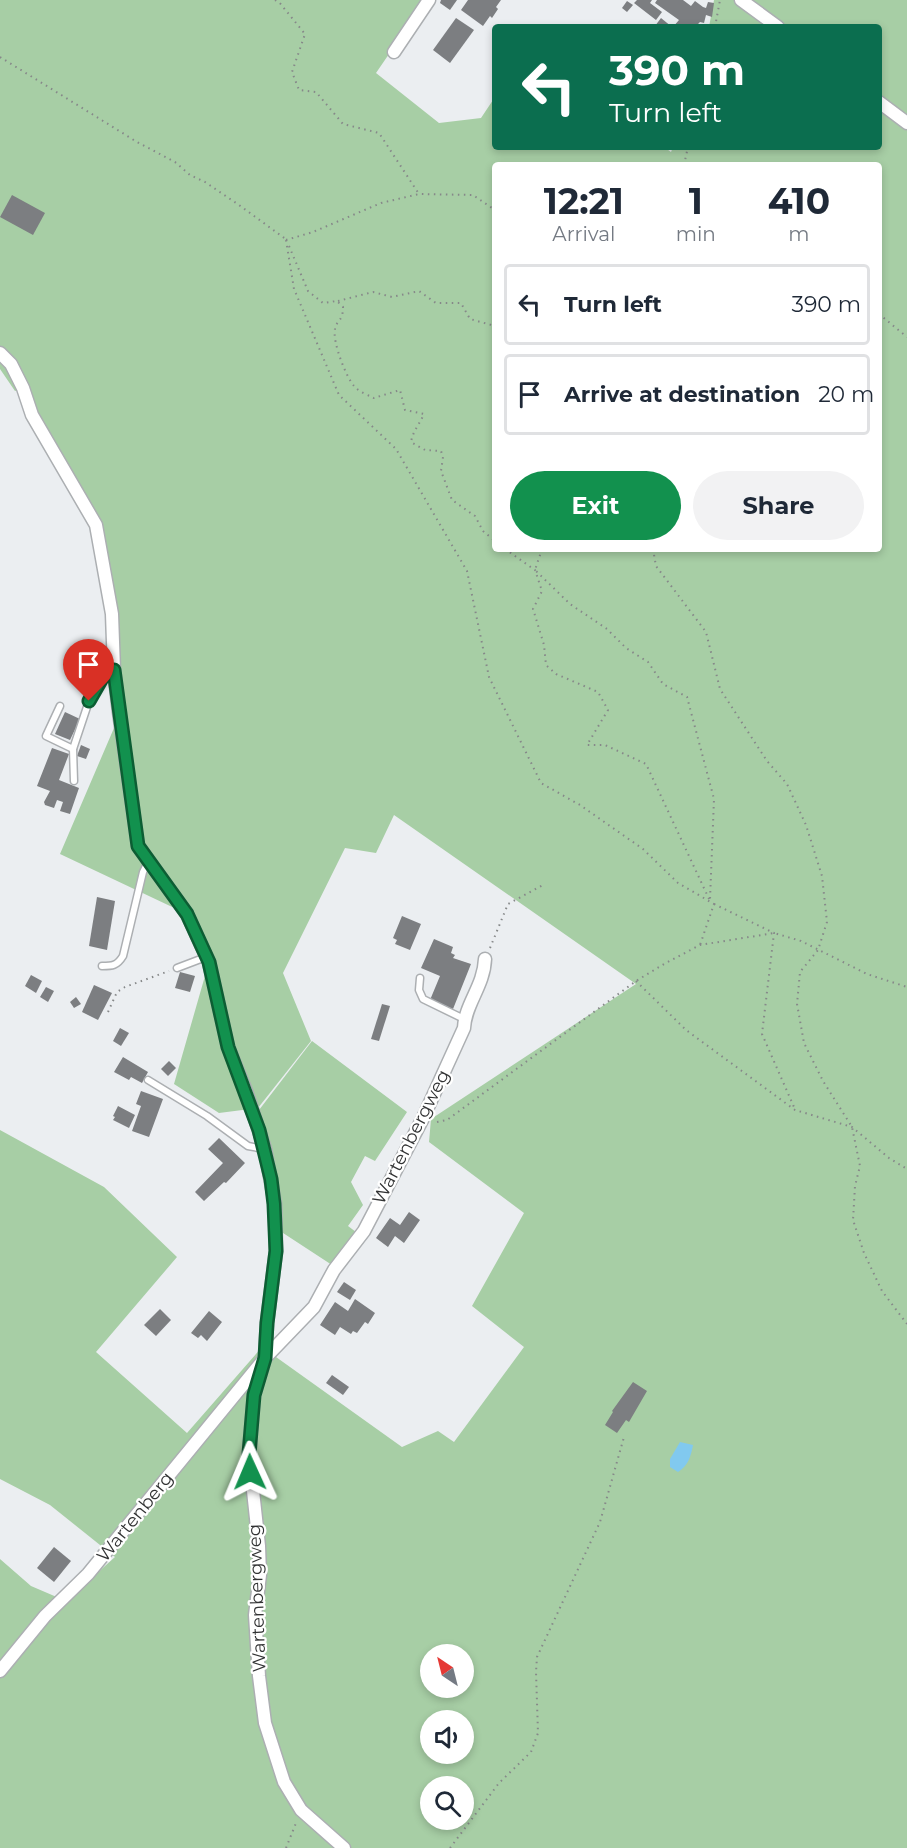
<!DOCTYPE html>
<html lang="en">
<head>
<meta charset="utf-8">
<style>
  body { margin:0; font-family:Montserrat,sans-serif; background:#f2f2f3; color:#1f2937; height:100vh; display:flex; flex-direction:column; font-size:22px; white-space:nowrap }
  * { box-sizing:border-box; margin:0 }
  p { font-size:20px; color:#747a83 }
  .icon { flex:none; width:33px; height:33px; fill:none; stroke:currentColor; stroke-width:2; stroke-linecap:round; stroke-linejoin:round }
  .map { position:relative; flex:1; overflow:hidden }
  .panel { position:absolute; left:492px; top:162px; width:390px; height:390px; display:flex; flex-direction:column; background:#fff; border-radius:6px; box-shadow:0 3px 9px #0003 }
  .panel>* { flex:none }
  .hud { position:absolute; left:492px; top:24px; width:390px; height:126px; border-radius:6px; box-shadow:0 3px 9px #0003; background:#0b6e4f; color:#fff; overflow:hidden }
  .needle { width:39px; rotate:325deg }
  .tools { position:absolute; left:420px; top:1644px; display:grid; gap:12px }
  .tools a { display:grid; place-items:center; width:54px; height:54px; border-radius:50%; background:#fff; box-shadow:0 3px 9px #0003; font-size:30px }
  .pin { position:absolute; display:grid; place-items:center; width:51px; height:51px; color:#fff; margin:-62px -26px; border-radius:50% 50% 50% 0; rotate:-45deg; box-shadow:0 0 6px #0007 }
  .pin .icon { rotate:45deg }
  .me { position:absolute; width:66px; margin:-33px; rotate:359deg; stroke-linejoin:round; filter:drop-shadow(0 0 4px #0008) }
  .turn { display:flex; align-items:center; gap:21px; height:126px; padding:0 18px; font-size:27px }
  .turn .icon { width:78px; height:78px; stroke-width:2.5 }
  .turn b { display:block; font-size:42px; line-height:51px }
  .eta { display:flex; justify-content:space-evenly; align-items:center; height:102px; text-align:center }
  .eta b { font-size:36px; font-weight:700; line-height:42px }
  .primary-button { display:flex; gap:12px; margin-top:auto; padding:12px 18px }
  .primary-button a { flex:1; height:69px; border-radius:36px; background:#12914e; color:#fff; font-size:24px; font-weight:700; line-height:69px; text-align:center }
  .primary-button a+a { background:#f2f2f3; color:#1f2937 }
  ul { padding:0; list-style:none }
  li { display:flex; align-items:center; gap:18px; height:81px; margin:0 12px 9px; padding:0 6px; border:3px solid #e0e1e3; border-radius:6px }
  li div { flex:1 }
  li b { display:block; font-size:22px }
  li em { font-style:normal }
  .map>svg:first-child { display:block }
  .green { fill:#a7cea5; fill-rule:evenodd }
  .water { fill:#81c9ef }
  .building { fill:#7c7e81 }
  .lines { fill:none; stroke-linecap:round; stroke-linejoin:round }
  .service-casing { stroke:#acafb2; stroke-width:9 }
  .minor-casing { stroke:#acafb2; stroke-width:15 }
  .path { stroke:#868889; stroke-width:2; stroke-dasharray:1.5 4.5; stroke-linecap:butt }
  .service { stroke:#fff; stroke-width:6 }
  .minor { stroke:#fff; stroke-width:12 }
  .route-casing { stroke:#0c5e33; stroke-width:15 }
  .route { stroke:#12914e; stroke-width:10 }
  .labels { text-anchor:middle; stroke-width:4.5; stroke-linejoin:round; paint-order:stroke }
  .street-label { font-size:18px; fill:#323334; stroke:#fff }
</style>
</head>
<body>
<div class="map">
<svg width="907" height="1848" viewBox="0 0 907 1848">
  <rect width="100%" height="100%" fill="#ebeef1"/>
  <g class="green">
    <path d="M0,0H426L376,73L439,123L481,118L495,97V147H664L671,152L673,147H879V27H709L714,0H907V1848H0V1559L31,1586L66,1601L115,1557L50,1505L0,1479V1130L104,1187L177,1257L96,1352L187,1433L262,1347L402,1447L438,1431L454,1442L524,1347L472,1306L524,1213L429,1142L431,1119L636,984L394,815L376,853L345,848L283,973L311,1041L258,1108L219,1113L174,1084L209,962L187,914L60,854L114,728L119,712L96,525L23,388L15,391L0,369ZM495,165H879V549H495ZM430,1654H464V1688H430ZM430,1720H464V1754H430ZM430,1786H464V1820H430Z"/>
    <polygon points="312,1041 407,1112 375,1161 365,1156 351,1182 363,1205 348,1226 356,1232 332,1265 280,1231 275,1172 259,1110"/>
  </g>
  <path class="water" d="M680,1442L693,1445C691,1456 688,1466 678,1472L670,1467V1459Z"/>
  <g class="building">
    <polygon points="441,0 457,0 450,10 440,3"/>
    <polygon points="468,0 501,0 496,7 498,9 492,18 490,16 483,26 461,10"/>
    <polygon points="637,0 652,0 650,3 662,12 656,20 634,3"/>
    <polygon points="657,0 683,0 691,6 695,1 703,7 706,8 708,2 714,3 712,17 706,15 704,23 700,22 695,27 673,27 679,20 655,3"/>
    <polygon points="627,1 633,5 627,12 622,8"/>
    <polygon points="456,18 474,30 450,63 433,50"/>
    <polygon points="661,18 672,27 656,27 655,26"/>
    <polygon points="12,195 45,213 33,235 0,217"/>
    <polygon points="65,712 80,719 70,740 55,734"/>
    <polygon points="81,745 90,749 86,759 77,756"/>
    <polygon points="52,748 69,754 59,780 79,788 70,814 60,811 63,802 57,800 54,808 45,805 44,802 50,791 37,786"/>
    <polygon points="97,897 115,901 107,950 89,946"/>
    <polygon points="402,916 421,924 410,950 395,944 397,940 393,938"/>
    <polygon points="434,939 453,947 451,953 455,955 453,958 471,964 453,1009 430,1000 440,976 421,968"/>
    <polygon points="180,972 195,976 190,992 175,988"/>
    <polygon points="31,975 42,981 36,993 25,986"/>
    <polygon points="94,985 112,993 98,1020 82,1012"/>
    <polygon points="46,987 54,991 48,1002 40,997"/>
    <polygon points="76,997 81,1004 74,1008 70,1002"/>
    <polygon points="382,1004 390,1006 379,1041 371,1039"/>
    <polygon points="120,1028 129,1033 121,1046 113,1041"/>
    <polygon points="123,1057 148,1072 142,1083 131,1077 129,1080 114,1072"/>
    <polygon points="169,1061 176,1068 168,1076 161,1069"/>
    <polygon points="141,1091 163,1099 149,1137 132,1131 141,1106 136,1104"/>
    <polygon points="118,1106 135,1115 129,1128 113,1120 115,1117 113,1116"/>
    <polygon points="219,1138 245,1163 226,1183 224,1182 204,1201 195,1192 223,1163 208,1149"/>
    <polygon points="409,1212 420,1220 404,1243 395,1236 388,1247 376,1238 390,1218 400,1225"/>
    <polygon points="344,1282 356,1290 350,1300 337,1292"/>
    <polygon points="355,1299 375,1313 368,1324 365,1322 357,1333 353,1331 351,1334 340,1327 335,1335 320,1325 335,1302 348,1311"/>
    <polygon points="160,1309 171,1320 156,1336 144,1325"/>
    <polygon points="209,1311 222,1322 207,1341 201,1335 198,1338 191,1333"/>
    <polygon points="332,1375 349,1387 343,1395 326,1383"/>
    <polygon points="633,1382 647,1391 629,1422 626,1420 617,1433 605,1425 613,1412 612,1411"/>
    <polygon points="54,1547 71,1561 54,1582 37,1568"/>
  </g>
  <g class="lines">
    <g class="service-casing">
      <g id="service">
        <polyline points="60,706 46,736 73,749"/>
        <polyline points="74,781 73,749 89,701 105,673 114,670"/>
        <path d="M102,966C112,966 117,966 123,956L143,872L148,862"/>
        <polyline points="177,968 206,957"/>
        <polyline points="420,978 419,990 423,999 464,1019"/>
        <polyline points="148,1080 207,1116 248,1146 264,1149"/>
      </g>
    </g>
    <g class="minor-casing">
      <g id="minor">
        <polyline points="741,0 778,27"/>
        <polyline points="394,52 429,0"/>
        <polyline points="879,102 907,123"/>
        <polyline points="0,353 11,364 23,388 32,415 96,525 112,614 114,670 119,712 138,846 187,914 209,962 228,1047 246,1091 265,1149 275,1204 276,1251 267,1323 265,1358 254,1395 249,1454 259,1546 260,1575 255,1615 259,1676 265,1723 284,1782 301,1810 344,1848"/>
        <path d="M0,1671L45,1616L88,1574L265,1358L314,1307L334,1270L364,1231L423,1118L464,1028C465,1004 484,986 485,959"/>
      </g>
    </g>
    <g class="path">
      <polyline points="275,0 279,2 305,34 292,72 299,90 316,92 343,124 379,133 419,194"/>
      <polyline points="715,27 720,0"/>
      <polyline points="0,57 137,142 175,162 190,175 205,182 239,205 287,240"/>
      <polyline points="684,165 688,147"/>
      <polyline points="286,240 294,289 339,395 396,449 467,571 489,677 541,783 580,805 643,849 678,883 714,904 700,945"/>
      <polyline points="286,240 313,232 381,203 419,194 473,195 495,210"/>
      <path d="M289,246L308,291L323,303L337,301L343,307C343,322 337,319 335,329C332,341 346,377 354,386C359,392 368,395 374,398L400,390L405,410L424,414C419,425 413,431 411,442L425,450L441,451L443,457L441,471L452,500L475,516L483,531L495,541"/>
      <polyline points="338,301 373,292 392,297 419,291 436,303 461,303 470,319 495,326"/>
      <polyline points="879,314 907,337"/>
      <polyline points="495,343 495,350"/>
      <polyline points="505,549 535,570 542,591 533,609 544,645 546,665 556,674 598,692 608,710 587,745 605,745 646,764 710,901"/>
      <polyline points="542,549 535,570 570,604 607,629 626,648 648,662 663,684 687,697 714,799 710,899"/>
      <polyline points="653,549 656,566 706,632 720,689 767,761 787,784 806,825 822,876 827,922 818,950 800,972 797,1004 804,1043 823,1081 852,1127 860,1166 855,1186 853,1220 864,1253 882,1291 907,1324"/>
      <polyline points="714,904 774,933 762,1034 794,1107"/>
      <polyline points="490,948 508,904 543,885"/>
      <polyline points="636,981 686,1030 795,1110 852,1127 889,1158 907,1169"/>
      <polyline points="108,1012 117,992 125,987 169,971"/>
      <polyline points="437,1122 447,1120 636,981 664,964 700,945 774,933 801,941 867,974 907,987"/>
      <polyline points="286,1848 296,1823"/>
      <polyline points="450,1848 499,1783 531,1752 538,1733 536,1672 537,1657 600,1522 624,1437"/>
    </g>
    <use href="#service" class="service"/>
    <use href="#minor" class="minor"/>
  </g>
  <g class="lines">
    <g class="route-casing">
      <polyline id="route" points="89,701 105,673 114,670 138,846 187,914 209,962 228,1047 259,1130 271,1179 274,1204 276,1251 267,1323 265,1358 254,1395 249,1454 250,1472"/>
    </g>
    <use href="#route" class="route"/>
  </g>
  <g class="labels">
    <g class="street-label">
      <text transform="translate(411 1137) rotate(-63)" y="6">Wartenbergweg</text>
      <text transform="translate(135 1517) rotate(-51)" y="6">Wartenberg</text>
      <text transform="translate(257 1598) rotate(-92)" y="6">Wartenbergweg</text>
    </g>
  </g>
</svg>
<div class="tools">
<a><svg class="needle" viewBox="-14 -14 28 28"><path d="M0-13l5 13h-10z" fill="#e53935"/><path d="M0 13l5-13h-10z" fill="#747a83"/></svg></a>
<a><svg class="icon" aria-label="sound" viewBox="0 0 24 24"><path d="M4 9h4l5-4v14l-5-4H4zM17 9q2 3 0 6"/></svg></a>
<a><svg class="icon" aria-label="search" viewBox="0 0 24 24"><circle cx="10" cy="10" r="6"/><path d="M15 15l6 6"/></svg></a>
</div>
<div class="pin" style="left:89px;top:701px;background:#d93025"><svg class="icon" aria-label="arrive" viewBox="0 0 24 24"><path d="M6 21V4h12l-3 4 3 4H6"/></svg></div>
<svg class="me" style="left:250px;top:1472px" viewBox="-20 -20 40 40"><path d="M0-17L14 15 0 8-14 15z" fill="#12914e" stroke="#fff" stroke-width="4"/></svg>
<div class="hud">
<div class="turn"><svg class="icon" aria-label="left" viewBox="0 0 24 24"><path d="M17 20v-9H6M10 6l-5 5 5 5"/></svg><div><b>390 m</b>Turn left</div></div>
</div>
<section class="panel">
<div class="eta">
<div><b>12:21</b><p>Arrival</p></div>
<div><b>1</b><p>min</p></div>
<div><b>410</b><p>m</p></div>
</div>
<ul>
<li><svg class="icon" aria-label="left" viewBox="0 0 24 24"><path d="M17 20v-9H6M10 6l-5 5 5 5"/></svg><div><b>Turn left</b></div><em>390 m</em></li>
<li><svg class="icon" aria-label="arrive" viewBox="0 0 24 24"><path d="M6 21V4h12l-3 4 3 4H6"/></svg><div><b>Arrive at destination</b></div><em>20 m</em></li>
</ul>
<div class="primary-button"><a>Exit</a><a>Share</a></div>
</section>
</div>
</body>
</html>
